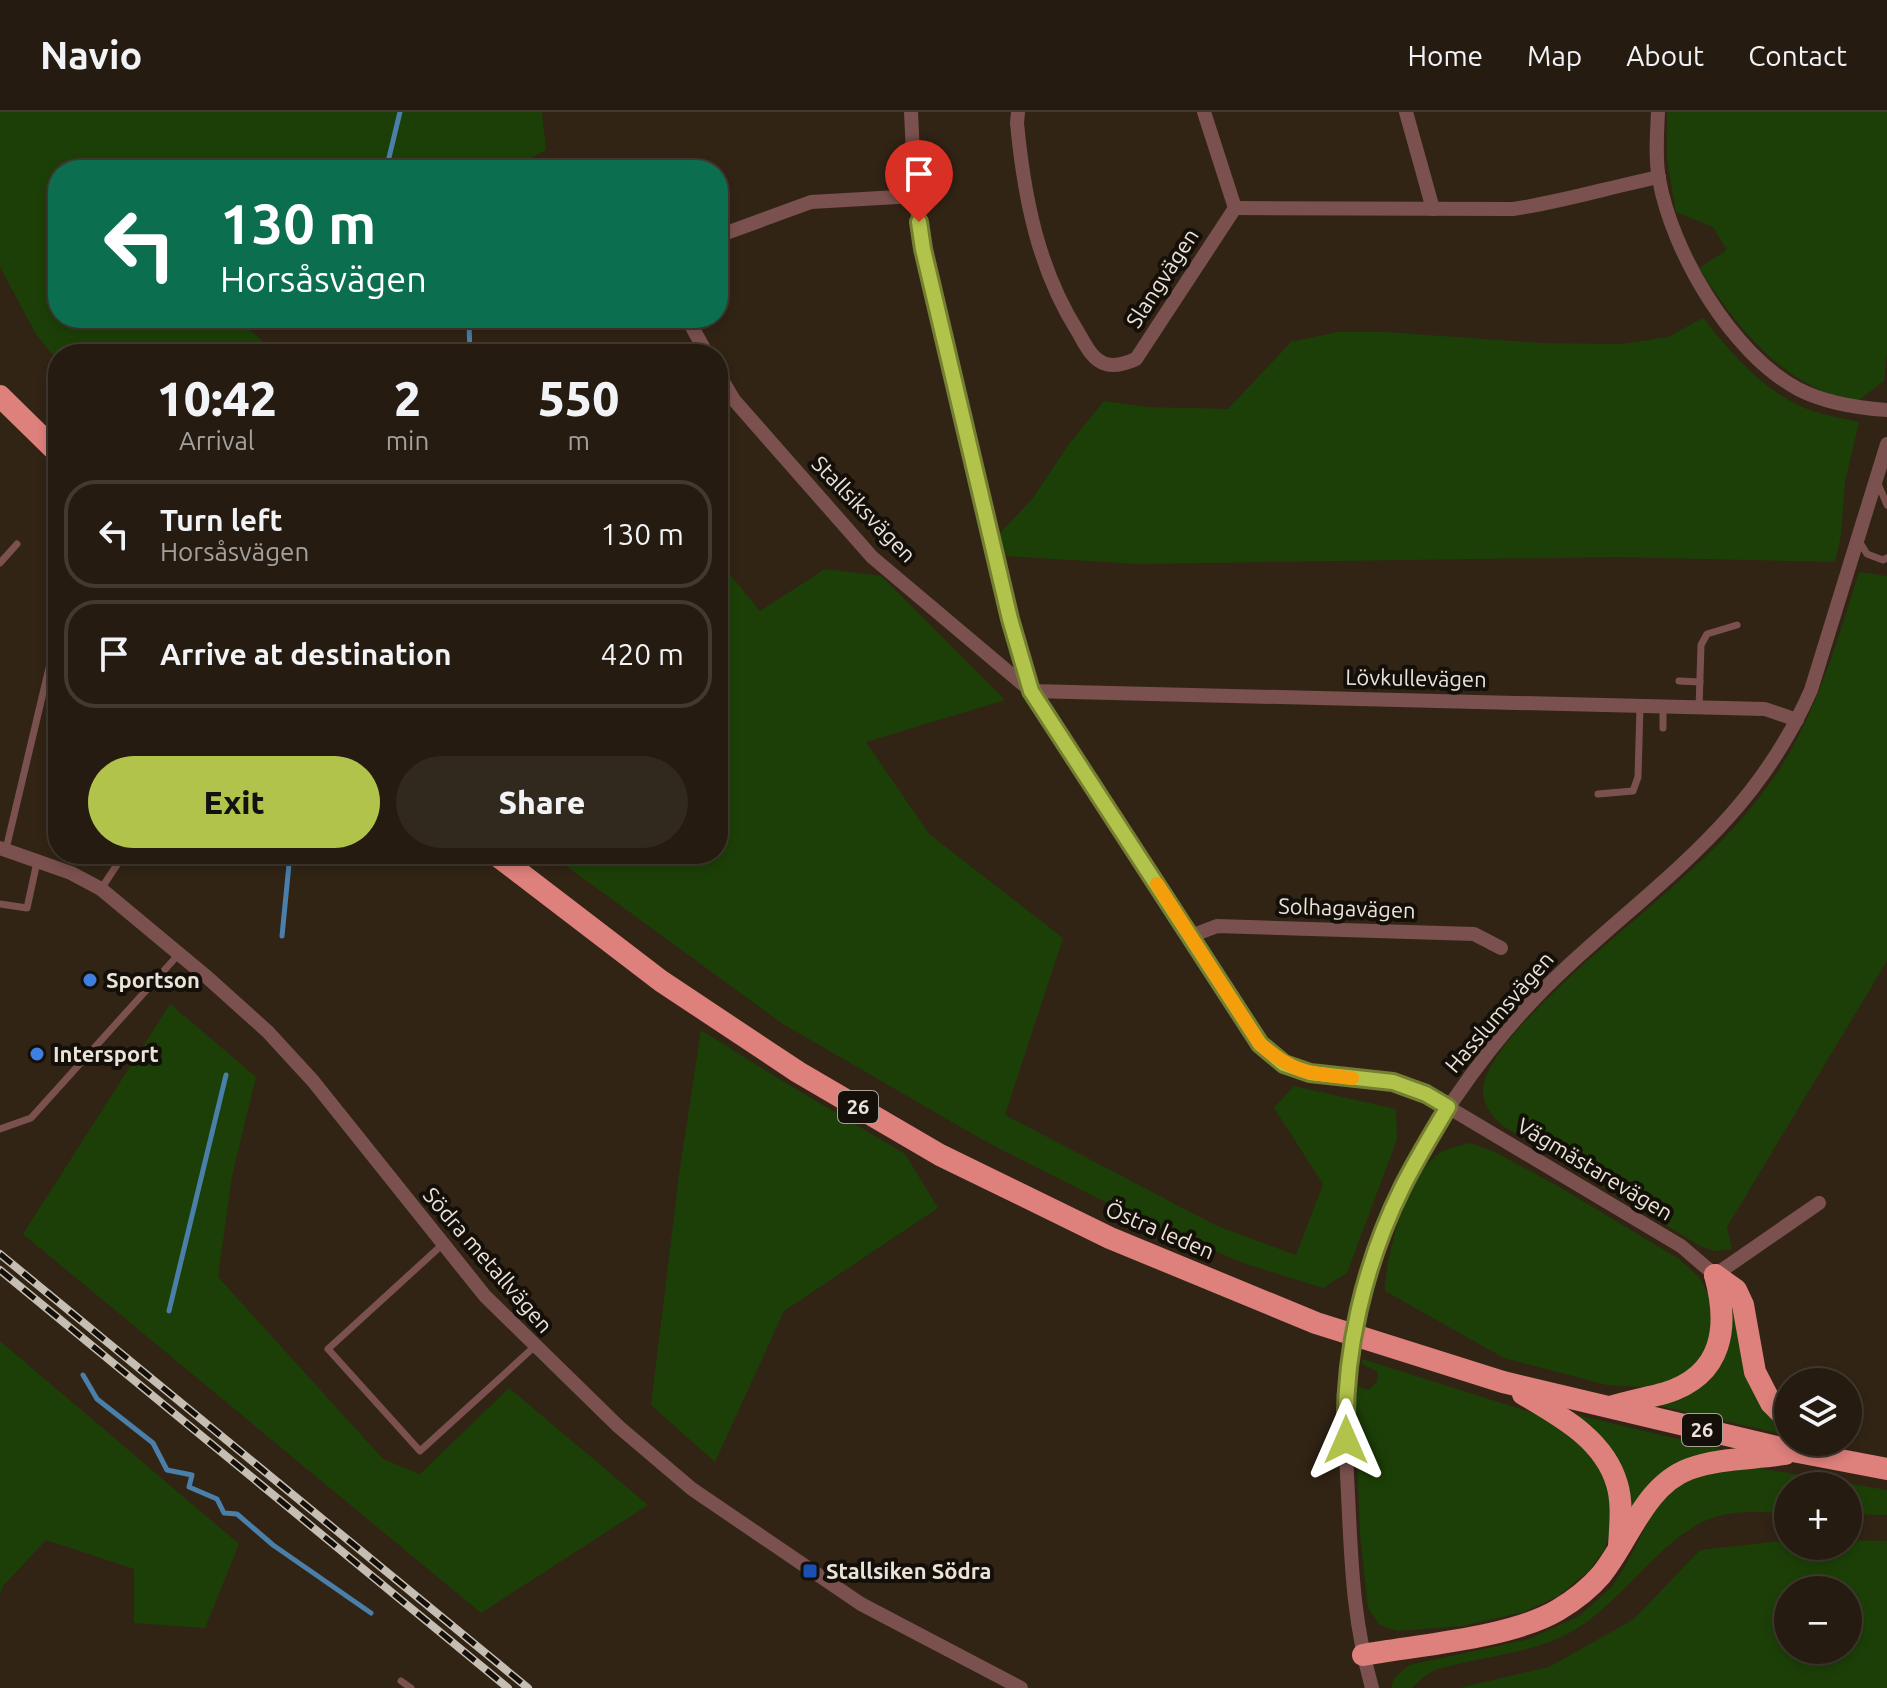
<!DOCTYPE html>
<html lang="en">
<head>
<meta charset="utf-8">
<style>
  body { margin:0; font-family:Ubuntu,sans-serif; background:#31281e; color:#f1f3f6; height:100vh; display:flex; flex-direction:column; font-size:30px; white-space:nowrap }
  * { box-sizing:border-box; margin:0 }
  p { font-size:26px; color:#a3a19f }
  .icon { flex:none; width:44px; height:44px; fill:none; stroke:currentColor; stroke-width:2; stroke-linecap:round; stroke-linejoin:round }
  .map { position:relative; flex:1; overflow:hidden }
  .side { position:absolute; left:48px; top:232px; width:680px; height:520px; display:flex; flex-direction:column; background:#251b10; border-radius:32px; box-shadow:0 4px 12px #0003,0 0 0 2px #423930 }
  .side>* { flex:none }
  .hud { position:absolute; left:48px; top:48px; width:680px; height:168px; border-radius:32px; box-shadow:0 4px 12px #0003,0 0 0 2px #423930; background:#0b6e4f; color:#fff; overflow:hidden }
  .buttons { position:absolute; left:1774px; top:1256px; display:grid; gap:16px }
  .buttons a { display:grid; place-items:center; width:88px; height:88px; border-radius:50%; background:#251b10; box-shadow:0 4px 12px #0003,0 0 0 2px #423930; font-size:40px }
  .pin { position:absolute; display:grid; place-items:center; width:68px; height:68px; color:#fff; margin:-82px -34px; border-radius:50% 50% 50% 0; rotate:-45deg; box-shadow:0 0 8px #0007 }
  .pin .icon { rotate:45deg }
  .me { position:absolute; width:88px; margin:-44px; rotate:0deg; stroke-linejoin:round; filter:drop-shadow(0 0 6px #0008) }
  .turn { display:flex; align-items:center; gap:28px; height:168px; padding:0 40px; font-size:36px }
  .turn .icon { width:104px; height:104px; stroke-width:2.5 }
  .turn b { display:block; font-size:56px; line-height:68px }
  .eta { display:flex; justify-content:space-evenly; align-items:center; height:136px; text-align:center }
  .eta b { font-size:48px; font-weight:800; line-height:56px }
  .cta { display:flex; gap:16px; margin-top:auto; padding:16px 40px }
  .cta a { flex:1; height:92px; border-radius:48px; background:#b2c34c; color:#111; font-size:32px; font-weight:800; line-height:92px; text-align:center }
  .cta a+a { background:#31281e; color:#f1f3f6 }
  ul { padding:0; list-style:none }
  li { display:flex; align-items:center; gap:24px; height:108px; margin:0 16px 12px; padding:0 24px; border:4px solid #423930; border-radius:32px }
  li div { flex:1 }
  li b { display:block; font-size:30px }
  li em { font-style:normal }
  header { display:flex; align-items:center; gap:48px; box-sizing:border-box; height:112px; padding:0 40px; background:#251b10; border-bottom:2px solid #423930 }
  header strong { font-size:38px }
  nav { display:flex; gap:44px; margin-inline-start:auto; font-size:28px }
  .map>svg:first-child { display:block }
  .green { fill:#1c3f07; fill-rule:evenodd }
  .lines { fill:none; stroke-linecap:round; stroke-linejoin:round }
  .stream { stroke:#497fa9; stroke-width:5 }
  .service { stroke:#7b514f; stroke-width:7 }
  .minor { stroke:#7b514f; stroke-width:14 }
  .trunk { stroke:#de807c; stroke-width:22 }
  .rail-casing { stroke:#c7beb3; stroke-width:8 }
  .rail { stroke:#140f08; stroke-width:5; stroke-dasharray:15; stroke-linecap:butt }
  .route-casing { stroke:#747f31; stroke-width:20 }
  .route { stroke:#b2c34c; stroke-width:14 }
  .slow { stroke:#f59e0b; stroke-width:14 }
  .shop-dot { fill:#3f7fe0; stroke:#140f08; stroke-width:3 }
  .transit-dot { fill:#1a4fb4; stroke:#140f08; stroke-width:3 }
  .labels { text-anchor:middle; stroke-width:8; stroke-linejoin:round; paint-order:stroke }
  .shield { fill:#140f08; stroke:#aaa39a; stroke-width:2 }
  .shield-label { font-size:20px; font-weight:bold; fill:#ebe3d9 }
  .street-label { font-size:22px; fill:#ebe3d9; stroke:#140f08 }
  .poi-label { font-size:22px; font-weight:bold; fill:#ebe3d9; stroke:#140f08; text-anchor:start }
</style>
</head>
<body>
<header>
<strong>Navio</strong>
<nav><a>Home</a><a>Map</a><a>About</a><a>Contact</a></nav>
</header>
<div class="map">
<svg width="1887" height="1576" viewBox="0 0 1887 1576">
  <rect width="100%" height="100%" fill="#312415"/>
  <g class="green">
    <polygon points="0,0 542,0 546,38 509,58 58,58 58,206 236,206 277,242 58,242 58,250 36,222 0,155"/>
    <path d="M1667,0H1887V241L1884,269L1859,288C1849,286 1838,285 1828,281C1770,259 1731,206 1699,156L1727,138L1713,115L1676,100L1667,48Z"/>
    <path d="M1703,206C1731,241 1762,278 1805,296C1822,303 1841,306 1859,310L1845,370L1841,424L1835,450L1619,445L1139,452L1005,444L998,423L1033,386L1069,332L1104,289L1148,295L1228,297L1291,230L1338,220H1385L1542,231L1622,232L1668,225Z"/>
    <polygon points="718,448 760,499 825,457 881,464 1005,588 866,630 929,722 1063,826 1005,1003 1217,1114 1296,1143 1323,1072 1274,996 1294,974 1396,997 1397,1027 1347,1161 1323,1176 1249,1153 1148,1112 983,1028 783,912 550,742 718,742"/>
    <path d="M1859,460L1887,464V849L1727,1115L1732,1137L1715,1139L1700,1134L1503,1014C1487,1000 1477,984 1487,962C1501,932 1529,905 1552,882C1624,811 1711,754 1770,671C1815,608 1836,533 1859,460Z"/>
    <polygon points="170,892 256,965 232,1064 218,1165 383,1347 420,1362 509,1276 648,1393 481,1501 23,1122"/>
    <polygon points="701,918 789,973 905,1042 938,1096 784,1199 715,1350 651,1293 679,1063"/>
    <path d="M1469,1031L1493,1039L1561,1076L1679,1147L1699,1165L1710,1185L1714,1207L1705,1242L1692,1256L1670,1270L1641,1275L1607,1273L1504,1246L1385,1179C1385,1143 1408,1063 1439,1041C1447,1036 1460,1034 1469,1031Z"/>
    <polygon points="1728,1180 1788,1317 1787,1323 1660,1294 1692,1278"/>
    <polygon points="0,1229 239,1432 205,1516 134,1511 134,1457 46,1428 2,1475 0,1483"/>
    <polygon points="1362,1247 1546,1305 1572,1320 1606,1364 1613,1390 1612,1412 1605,1437 1589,1459 1558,1484 1524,1500 1462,1514 1396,1519 1379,1512 1368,1496 1360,1422 1355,1292 1358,1274 1368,1278 1377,1270 1378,1260 1362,1252"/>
    <polygon points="1577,1303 1720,1337 1720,1341 1631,1402 1575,1305"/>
    <path d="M1753,1355L1887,1378V1403L1848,1402V1374H1788V1401C1764,1400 1738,1398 1715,1405C1661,1423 1623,1491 1571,1520C1529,1543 1480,1544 1435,1558L1422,1566L1412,1576H1391L1394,1566L1409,1553L1529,1527L1579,1504L1612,1475L1627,1451L1658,1391L1676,1375L1702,1362Z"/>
    <path d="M1788,1428V1434H1848V1428L1887,1429V1576H1459L1549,1555L1634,1507L1700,1438ZM1788,1478H1848V1538H1788Z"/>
  </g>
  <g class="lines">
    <g class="stream">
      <polyline points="386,58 400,0"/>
      <polyline points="465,206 469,212 470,242"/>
      <polyline points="282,824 290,742"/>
      <polyline points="169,1199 226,963"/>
      <polyline points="83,1263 97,1287 153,1331 167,1358 192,1363 189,1375 217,1387 224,1401 237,1402 273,1433 371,1501"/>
    </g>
    <g class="service">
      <polyline points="1877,369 1887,393"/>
      <polyline points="1859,429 1867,442 1883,448 1887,446"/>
      <polyline points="0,451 17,432"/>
      <polyline points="1679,569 1700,570"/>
      <polyline points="1699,596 1701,533 1707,522 1737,513"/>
      <polyline points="1663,616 1663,595"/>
      <polyline points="1598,682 1633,679 1638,665 1640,594"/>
      <polyline points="6,737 58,518"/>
      <polyline points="101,777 124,742"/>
      <polyline points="0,792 27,796 37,750"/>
      <polyline points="0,1017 31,1006 178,843"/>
      <polyline points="443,1132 328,1237 420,1339 534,1235"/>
      <polyline points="401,1569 411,1576"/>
    </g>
    <g class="minor">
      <polyline points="911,0 915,84 923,137 1010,507 1031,579 1260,932 1284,952 1310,961 1393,970 1426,982 1681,1134 1715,1163 1819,1091"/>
      <path d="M1018,0L1017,11C1024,85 1038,157 1078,220C1085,232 1092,248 1106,252C1116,255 1127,251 1136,247L1235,96"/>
      <polyline points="1204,0 1235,96"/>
      <polyline points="1406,0 1433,97"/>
      <path d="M1658,0C1657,22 1655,46 1659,67C1672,140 1731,241 1798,277C1825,291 1857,296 1887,298"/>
      <path d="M1235,96L1513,97C1562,90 1610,75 1659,65"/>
      <polyline points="718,124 811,90 915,84"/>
      <polyline points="687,206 707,242"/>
      <polyline points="718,261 734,288 872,445 1031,579 1765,597 1797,608"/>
      <polyline points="0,736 71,761 101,777 208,866 268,920 313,969 485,1184 619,1315 692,1377 861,1492 1021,1576"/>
      <polyline points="1191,824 1217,814 1474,822 1501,836"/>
      <path d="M1372,1576C1355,1515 1352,1466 1349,1403C1347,1357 1343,1310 1347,1264C1359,1114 1461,951 1570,852C1668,762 1755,705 1811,578L1887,332"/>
    </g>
    <g class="trunk">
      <polyline points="0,284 58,341"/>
      <polyline points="495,742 661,869 798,960 940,1043 1110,1126 1316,1211 1503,1270 1798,1340 1887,1357"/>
      <polyline points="1715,1163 1736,1178 1743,1193 1755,1260 1771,1291 1788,1308"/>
      <path d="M1523,1282C1560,1304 1604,1327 1617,1372C1623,1392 1620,1414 1619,1435"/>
      <path d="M1610,1295C1629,1289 1647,1286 1665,1281C1724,1263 1729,1214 1715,1163"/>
      <path d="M1363,1543C1418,1533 1511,1526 1558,1498C1573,1489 1589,1477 1601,1463C1629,1429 1644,1374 1689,1357C1719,1346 1754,1347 1785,1342"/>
    </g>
    <g class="rail-casing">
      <g id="rail">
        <polyline points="0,1142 528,1576"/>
        <polyline points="0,1158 508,1576"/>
      </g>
    </g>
    <use href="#rail" class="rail"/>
  </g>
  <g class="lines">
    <g class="route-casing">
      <path id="route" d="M919,110L923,137L1010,507L1031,579L1260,932L1284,952L1310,961L1393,970L1426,982L1448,995C1432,1022 1416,1048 1402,1076C1364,1153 1343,1242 1346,1328"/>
    </g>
    <use href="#route" class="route"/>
    <path class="slow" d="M1157,772L1260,932C1295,962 1308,961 1352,966"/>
  </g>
  <g class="shop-dot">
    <circle cx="90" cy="868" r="8"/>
    <circle cx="37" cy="942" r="8"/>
  </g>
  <rect class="transit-dot" x="802" y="1451" width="16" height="16" rx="4"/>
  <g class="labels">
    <g class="shield">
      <rect x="838" y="979" width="40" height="32" rx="6"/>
      <rect x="1682" y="1302" width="40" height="32" rx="6"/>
    </g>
    <g class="shield-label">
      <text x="858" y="1002">26</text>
      <text x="1702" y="1325">26</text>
    </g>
    <g class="street-label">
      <text transform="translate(1162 166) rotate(-57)" y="8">Slangvägen</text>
      <text transform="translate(864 397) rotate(46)" y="8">Stallsiksvägen</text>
      <text transform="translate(1416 566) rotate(1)" y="8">Lövkullevägen</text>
      <text transform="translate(1347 796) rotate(2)" y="8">Solhagavägen</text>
      <text transform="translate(1499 900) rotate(-49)" y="8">Hasslumsvägen</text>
      <text transform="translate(1595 1057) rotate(31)" y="8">Vägmästarevägen</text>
      <text transform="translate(1160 1118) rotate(23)" y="8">Östra leden</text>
      <text transform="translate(488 1148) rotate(49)" y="8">Södra metallvägen</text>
    </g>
    <g class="poi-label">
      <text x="106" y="876">Sportson</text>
      <text x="53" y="950">Intersport</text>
      <text x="826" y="1467">Stallsiken Södra</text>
    </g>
  </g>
</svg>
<div class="buttons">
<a><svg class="icon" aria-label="layers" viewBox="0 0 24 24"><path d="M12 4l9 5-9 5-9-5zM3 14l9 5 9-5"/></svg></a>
<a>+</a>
<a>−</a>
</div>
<div class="pin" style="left:919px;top:110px;background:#d93025"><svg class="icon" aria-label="arrive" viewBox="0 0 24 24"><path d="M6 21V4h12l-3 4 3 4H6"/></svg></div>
<svg class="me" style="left:1346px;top:1328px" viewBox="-20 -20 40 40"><path d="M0-17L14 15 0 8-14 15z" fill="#b2c34c" stroke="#fff" stroke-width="4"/></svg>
<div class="hud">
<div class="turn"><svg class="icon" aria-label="left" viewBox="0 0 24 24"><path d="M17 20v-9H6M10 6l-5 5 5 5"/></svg><div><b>130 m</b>Horsåsvägen</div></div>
</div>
<section class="side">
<div class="eta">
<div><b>10:42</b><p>Arrival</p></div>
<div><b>2</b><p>min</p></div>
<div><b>550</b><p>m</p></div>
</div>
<ul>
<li><svg class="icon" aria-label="left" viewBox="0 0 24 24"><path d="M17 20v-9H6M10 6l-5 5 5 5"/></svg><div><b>Turn left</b><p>Horsåsvägen</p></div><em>130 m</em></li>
<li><svg class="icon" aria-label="arrive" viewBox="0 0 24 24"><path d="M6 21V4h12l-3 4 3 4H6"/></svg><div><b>Arrive at destination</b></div><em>420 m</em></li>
</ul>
<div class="cta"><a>Exit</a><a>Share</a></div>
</section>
</div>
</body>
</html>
